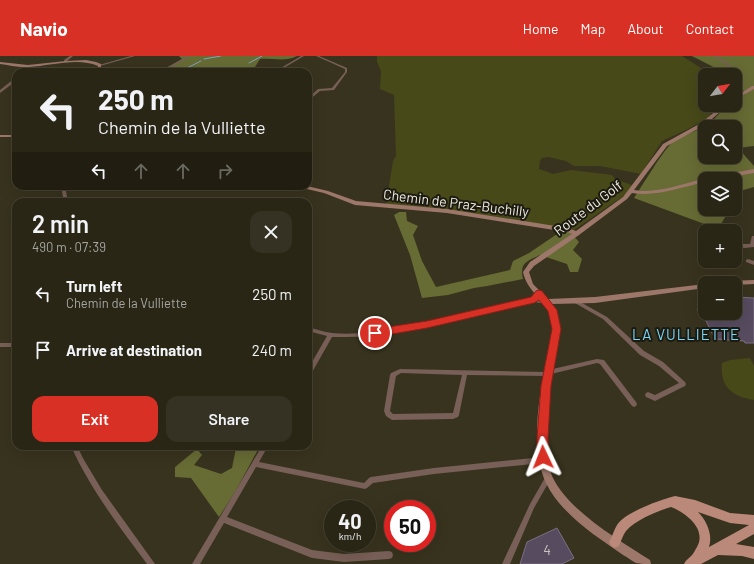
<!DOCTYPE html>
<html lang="en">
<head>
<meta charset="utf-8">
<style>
  body { margin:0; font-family:Barlow,sans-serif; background:#363223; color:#f1f3f6; height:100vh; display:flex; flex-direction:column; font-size:15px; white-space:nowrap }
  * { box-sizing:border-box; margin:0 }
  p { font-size:13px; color:#a5a5a1 }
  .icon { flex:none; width:22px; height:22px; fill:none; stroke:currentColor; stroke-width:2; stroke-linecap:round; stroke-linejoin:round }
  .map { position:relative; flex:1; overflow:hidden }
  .sheet { position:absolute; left:12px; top:142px; width:300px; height:252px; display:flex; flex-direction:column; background:#2a2616; border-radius:12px; box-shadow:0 4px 16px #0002,0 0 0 1px #464335 }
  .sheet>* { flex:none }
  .hud { position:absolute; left:12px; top:12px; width:300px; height:122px; border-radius:12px; box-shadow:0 4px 16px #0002,0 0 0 1px #464335; background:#2a2616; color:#f1f3f6; overflow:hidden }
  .needle { width:26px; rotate:59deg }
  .tools { position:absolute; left:698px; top:12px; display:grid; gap:8px }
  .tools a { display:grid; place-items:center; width:44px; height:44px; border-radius:8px; background:#2a2616; box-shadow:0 4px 16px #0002,0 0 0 1px #464335; font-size:20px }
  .speed { position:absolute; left:324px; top:444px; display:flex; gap:8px; font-size:20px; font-weight:700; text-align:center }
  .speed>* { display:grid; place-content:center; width:52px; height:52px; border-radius:50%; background:#2a2616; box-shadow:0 4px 16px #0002,0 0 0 1px #464335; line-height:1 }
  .speed small { font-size:10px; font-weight:400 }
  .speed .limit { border:6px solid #d22; background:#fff; color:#111 }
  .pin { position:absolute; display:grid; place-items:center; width:34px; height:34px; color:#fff; margin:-17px; border:2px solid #fff; border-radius:50%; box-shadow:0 1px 4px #0007 }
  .me { position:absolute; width:44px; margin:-22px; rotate:358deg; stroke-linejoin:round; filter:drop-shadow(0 0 3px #0008) }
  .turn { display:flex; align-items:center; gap:14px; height:84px; padding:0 20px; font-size:18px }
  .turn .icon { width:52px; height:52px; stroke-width:2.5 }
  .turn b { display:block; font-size:28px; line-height:34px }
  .lanes { display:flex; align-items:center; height:38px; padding:0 20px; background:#0003; justify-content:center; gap:20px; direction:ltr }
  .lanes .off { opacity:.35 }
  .round { display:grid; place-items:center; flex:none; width:42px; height:42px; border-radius:12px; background:#363223 }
  .overview { display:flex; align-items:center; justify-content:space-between; height:68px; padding:0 20px }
  h1 { font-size:24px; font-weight:600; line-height:30px }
  .action { display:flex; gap:8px; margin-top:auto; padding:8px 20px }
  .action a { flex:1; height:46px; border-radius:12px; background:#d93025; color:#fff; font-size:16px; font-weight:600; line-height:46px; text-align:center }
  .action a+a { background:#363223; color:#f1f3f6 }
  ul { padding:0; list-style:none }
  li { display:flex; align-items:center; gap:12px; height:56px; padding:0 20px }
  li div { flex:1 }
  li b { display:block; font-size:15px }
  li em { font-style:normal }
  header { display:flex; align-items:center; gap:24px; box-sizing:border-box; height:56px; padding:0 20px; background:#d93025; color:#fff }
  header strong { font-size:19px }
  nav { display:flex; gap:22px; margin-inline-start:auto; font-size:14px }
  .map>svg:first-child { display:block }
  .green { fill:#474919 }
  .forest { fill:#676b34; fill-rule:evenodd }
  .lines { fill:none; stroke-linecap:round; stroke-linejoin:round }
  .stream { stroke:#82a4b9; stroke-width:1 }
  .building { fill:#574b5f; stroke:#7b6e84 }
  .street { fill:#785f57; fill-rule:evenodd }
  .secondary { fill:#9d776a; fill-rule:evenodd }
  .primary { fill:#ba8979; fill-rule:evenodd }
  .route { fill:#d93025; stroke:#8d1f18 }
  .labels { text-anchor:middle; stroke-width:4; stroke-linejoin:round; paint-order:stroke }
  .street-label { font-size:14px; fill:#eeebde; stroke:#1d1b11 }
  .near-number-label { font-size:14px; fill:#c8c3be }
  .neighbourhood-label { font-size:15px; letter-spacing:1px; fill:#78d7f6; stroke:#1d1b11 }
</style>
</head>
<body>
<header>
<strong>Navio</strong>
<nav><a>Home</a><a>Map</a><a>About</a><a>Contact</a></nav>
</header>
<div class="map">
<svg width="754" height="508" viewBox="0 0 754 508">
  <rect width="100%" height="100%" fill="#38331e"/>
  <g class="green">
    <polygon points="377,0 682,0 704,14 699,15 705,19 705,49 720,49 715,52 708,62 688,73 662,85 641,118 600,110 574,110 566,105 548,101 542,102 540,105 539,113 553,118 571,114 612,119 615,123 632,129 625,139 574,174 386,149 393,105 396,100 394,39 380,33 381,15 377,6"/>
    <path d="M750,302L754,310V344C731,340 720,331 722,307L730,304Z"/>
  </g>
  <g class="forest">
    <path d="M179,0H297C286,6 273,2 260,3L253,14L255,16H166L162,14L182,3Z"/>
    <path d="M692,0H754V90L738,92L754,110V131L740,135L735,144V123H705V153H730L718,173L634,142C641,132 665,91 673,86C685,78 702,74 713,64C721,57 723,49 735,49V45L745,38L739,25L735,22V19H729ZM705,71H735V101H705Z"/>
    <path d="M399,156H406L407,165L418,170L413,179L422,205L436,231L510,214L513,205L529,197L563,174L571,177L579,186L573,194L582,203L578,216H570L567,208L540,199C528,205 519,206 523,223L487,230L474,232L448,239L422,242L410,199L394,159Z"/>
    <polygon points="250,390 260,390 235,436 219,461 191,422 175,421 175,411 197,393 202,399 194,409 221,418 232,412 236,392"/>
  </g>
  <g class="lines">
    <g class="stream">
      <polyline points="204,3 221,0"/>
      <polyline points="249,7 262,0"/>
      <polyline points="179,16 201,5"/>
    </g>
  </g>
  <g class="building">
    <polygon points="735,241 754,242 754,287 745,287 744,285 715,283 702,257 699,257 697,253 702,254 700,245 705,243 705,257 741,259 735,247"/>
    <polygon points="557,472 574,502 562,508 520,508 527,486"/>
  </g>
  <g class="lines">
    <g class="street">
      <polygon points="70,0 73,0 66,6 64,6 64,4"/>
      <polygon points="131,0 135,0 100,10 99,9"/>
      <polygon points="187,0 190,0 164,16 161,16"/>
      <polygon points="301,0 304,0 277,16 274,16"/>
      <polygon points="316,0 319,0 347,12 347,16 334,34 320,35 308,45 308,42 318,33 332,32 345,16 345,13"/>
      <polygon points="714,0 717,0 730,9 734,19 732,19 728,10"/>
      <polygon points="26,9 28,10 24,16 21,16"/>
      <polygon points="15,22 16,22 16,25 0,37 0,34"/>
      <path d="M735,23L737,24L740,36L743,37V39C736,38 735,30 735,23Z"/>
      <polygon points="61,130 65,130 68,146 64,146"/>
      <polygon points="752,180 754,180 754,191 744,192 735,189 735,186 744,188 750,188"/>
      <polygon points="748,203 754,205 754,209 746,206 746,204"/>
      <path d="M534,242L546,244L548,246L546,248L534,246C483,257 433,274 381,279C365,281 349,281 332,281L310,320H308V313L327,280L308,275V271C316,273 324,276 332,277C353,279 375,276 396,273C443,266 488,252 534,242Z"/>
      <polygon points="575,243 607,261 644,295 663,306 685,326 686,328 685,330 655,345 646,341 645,339 646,337 648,336 655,339 679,327 659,310 640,299 603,263 573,246 573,245"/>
      <rect x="0" y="287" width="16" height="4"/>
      <path d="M597,303L604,304L636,346L637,348L636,350L634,351L632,350L600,308L597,307L551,318L550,320H548L467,319L459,359L458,361L453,363L392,364L386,360L384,355L390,319L391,317L400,313L545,316L546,314H548ZM401,317L462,319L453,357L393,358L390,355L396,320Z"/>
      <path d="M71,390H77L84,404L102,434L155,508H147C119,470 90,433 71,390Z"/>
      <polygon points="262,390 268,390 259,406 364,427 369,422 371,421 434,412 543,401 545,402 546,404 545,406 543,407 434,418 373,427 367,432 365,433 256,411 227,461 312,494 344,498 389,495 392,496 393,499 392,502 389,503 344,506 312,502 224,467 200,508 192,508"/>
      <polygon points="548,419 550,420 551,422 550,424 534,452 510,508 502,508 530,448 546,420"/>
    </g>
    <g class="secondary">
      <path d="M86,4L96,6L101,8V16H97L98,10C78,1 50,10 29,11C19,12 9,9 0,8V6L28,9L66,5Z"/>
      <polygon points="752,30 754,30 754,33 735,44 735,41"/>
      <path d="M723,49H728L705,69L667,90L634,134C657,138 683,128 705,122L707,123H705V126C682,131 656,141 632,137L627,143L579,179L534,210L529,216L533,228L548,243L595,241L705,228V232L595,247L552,248C564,265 559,285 555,304C548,335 539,392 553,422C570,456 619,484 650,504L651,508C647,508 640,508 636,507C632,505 627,501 623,499C613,492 603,485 593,478C575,464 556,448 546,427C532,397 537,354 543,322C546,304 554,286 552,268C550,246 527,237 523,216L530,206L572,178L567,176L447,157L355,149L324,137L298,131L297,130H307L328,135L356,145L447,153L568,172L576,175L623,141L663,88L701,67Z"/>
      <rect x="0" y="79" width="16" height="2"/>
      <polygon points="754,113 754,117 720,123 708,123 711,121"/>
      <polygon points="754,224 754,228 735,229 735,227 726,227 729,225"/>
    </g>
    <path class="primary" d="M675,440L695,444L730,457L754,459V478L736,488L754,491V503L742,500L718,499L701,508H684C686,504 687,504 690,501C693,499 695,494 697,491C707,473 686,457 671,451C658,455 635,464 626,475C623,479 621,485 619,490L615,492L611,490L609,486C612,481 614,474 617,469C625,456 660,444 675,440ZM698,456L730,467L749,469L709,491C713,479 707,465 698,456Z"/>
  </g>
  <polygon class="route" points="539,234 542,235 557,254 561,273 551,330 548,382 549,401 547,405 543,406 539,405 537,401 537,382 541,330 552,273 548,255 539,244 534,247 427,272 375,281 372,280 370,277 372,274 375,273 427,265 531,241 536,235"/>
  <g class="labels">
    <g class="street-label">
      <text transform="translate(456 147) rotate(7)" y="5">Chemin de Praz-Buchilly</text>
      <text transform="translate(588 152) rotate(-37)" y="5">Route du Golf</text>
    </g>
    <g class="near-number-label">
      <text x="547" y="499">4</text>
    </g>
    <g class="neighbourhood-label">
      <text x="686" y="284">LA VULLIETTE</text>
    </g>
  </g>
</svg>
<div class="tools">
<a><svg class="needle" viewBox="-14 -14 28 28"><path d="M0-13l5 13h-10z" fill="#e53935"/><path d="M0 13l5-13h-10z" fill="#a5a5a1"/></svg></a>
<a><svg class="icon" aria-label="search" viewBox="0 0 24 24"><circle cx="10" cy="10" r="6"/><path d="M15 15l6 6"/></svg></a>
<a><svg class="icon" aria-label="layers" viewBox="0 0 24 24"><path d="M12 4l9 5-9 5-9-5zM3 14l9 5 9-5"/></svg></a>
<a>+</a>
<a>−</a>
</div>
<div class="speed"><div>40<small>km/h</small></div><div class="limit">50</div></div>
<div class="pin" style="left:375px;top:277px;background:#d93025"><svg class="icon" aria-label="arrive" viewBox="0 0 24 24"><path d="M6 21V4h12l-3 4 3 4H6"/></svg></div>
<svg class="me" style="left:543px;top:401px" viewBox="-20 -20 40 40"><path d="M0-17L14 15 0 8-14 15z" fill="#d93025" stroke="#fff" stroke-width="4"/></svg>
<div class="hud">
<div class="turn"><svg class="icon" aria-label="left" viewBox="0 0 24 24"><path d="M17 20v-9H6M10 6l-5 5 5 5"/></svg><div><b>250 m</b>Chemin de la Vulliette</div></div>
<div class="lanes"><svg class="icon" aria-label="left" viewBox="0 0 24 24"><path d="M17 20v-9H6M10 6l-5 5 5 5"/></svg><svg class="icon off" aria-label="ahead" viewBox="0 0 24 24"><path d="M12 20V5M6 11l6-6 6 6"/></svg><svg class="icon off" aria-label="ahead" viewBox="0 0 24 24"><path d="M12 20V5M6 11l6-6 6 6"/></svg><svg class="icon off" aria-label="right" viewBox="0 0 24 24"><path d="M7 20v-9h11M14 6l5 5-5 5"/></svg></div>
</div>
<section class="sheet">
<div class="overview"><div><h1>2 min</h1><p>490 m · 07:39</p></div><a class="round"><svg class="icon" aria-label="close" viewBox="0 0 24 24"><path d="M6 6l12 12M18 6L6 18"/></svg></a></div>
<ul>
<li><svg class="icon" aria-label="left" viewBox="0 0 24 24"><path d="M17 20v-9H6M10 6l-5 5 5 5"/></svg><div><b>Turn left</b><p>Chemin de la Vulliette</p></div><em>250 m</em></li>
<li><svg class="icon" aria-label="arrive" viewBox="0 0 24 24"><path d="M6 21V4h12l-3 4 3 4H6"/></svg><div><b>Arrive at destination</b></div><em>240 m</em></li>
</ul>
<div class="action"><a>Exit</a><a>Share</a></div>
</section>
</div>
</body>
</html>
